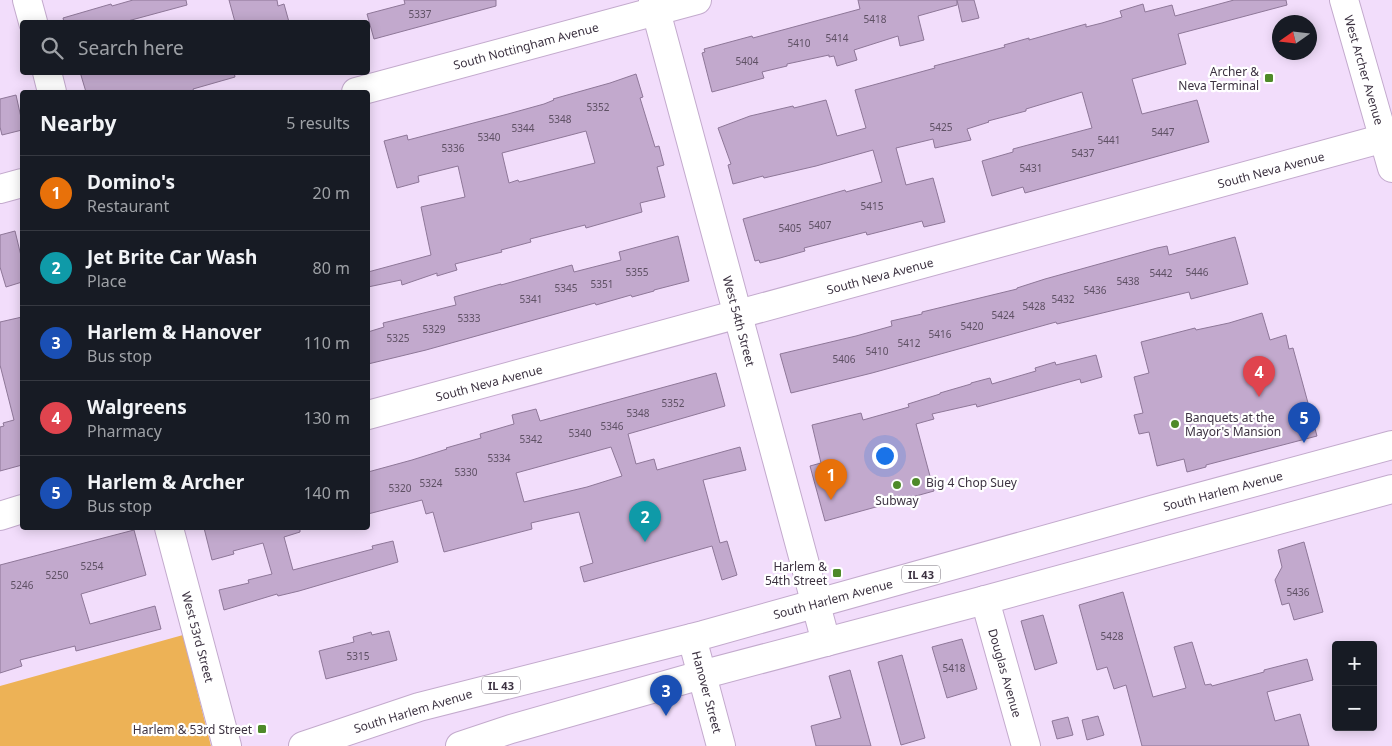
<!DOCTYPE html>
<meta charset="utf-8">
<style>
:root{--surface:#171b24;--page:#20242c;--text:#f1f3f6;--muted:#9ea1a6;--line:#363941;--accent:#4e8a29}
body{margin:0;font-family:"Noto Sans",sans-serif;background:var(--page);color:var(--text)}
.controls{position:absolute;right:15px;bottom:15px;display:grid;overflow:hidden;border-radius:5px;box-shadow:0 2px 12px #0003}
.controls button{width:45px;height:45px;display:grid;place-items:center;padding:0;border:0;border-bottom:1px solid var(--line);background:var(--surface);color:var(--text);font:25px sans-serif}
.compass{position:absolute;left:1272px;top:15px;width:45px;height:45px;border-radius:50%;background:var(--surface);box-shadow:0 2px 12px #0003;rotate:256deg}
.you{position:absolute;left:884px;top:455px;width:18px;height:18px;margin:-12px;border:4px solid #fff;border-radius:50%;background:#1a73e8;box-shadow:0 0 0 8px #1a73e833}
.badge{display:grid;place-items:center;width:32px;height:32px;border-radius:50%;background:var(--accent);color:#fff;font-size:16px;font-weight:700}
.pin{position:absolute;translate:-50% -41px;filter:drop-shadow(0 1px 2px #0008)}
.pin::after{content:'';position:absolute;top:26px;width:18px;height:15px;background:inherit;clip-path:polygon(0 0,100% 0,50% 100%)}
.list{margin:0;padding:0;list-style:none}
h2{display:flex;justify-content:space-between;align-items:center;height:65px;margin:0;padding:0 20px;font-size:21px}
h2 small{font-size:16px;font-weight:400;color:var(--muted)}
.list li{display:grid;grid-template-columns:32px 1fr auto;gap:15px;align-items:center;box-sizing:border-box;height:75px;padding:0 20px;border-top:1px solid var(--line)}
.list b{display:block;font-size:19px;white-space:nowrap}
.list p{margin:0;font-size:16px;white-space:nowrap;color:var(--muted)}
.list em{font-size:16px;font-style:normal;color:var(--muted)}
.icon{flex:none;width:28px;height:28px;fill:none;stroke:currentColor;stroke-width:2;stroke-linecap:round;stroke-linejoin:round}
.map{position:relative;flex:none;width:1392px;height:746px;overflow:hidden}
.search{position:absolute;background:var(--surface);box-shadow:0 2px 12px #0003;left:20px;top:20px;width:350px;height:55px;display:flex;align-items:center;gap:12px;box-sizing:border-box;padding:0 18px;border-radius:5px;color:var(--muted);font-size:19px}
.panel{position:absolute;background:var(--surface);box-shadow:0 2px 12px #0003;left:20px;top:90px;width:350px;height:440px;border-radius:5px}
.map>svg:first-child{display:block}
.green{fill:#edb256}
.building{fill:#c2a9cd;stroke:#8e7798;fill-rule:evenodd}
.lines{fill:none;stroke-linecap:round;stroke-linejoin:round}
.minor-casing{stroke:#c3aacd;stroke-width:30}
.major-casing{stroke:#c3aacd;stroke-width:30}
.minor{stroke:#fff;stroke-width:28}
.major{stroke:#fff;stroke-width:28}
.poi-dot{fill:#4e8a29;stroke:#fff;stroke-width:2}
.labels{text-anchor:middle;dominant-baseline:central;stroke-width:4.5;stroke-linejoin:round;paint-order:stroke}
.number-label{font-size:10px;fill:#5e5064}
.shield{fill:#fff;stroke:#76707a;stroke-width:1}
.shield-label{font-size:11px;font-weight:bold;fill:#3c3241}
.street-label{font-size:12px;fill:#3c3241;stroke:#fff}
.poi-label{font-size:12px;fill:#3c3241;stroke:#fff;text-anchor:end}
</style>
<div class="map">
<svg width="1392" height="746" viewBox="0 0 1392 746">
<rect width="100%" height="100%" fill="#f2ddfb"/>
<path class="green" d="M183,635L211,746H0V686Z"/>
<g class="building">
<path d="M133,0H186L187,5L124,22H64L63,18L111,4L112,6Z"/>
<path d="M229,0H277L278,6L284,4L289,22H235Z"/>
<path d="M404,0H496V6L374,39L367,14L405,4Z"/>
<path d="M858,0H957V5L918,16L924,40L900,46L898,36L854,50L857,60L837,66L834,56L829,57V55L787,64V66L762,72L764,78L712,92L702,53L705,52L704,49L752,36L753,38L860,9Z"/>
<path d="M957,0H974L979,18L962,22Z"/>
<path d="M1234,0H1286L1287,5L1178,34L1186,64L1132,79L1142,114L1197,100L1209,142L1025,193L1023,187L992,196L982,161L1013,152V149L1092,128L1082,92L1026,109V111L988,121L989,122L967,129L971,140L935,148L933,139L896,148L906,185L933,178L945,222L924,227L922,221L867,235L866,232L804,248L805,251L780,258L760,263L759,260L755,261L743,219L845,190L846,192L882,182L873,150L816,166L764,178L763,176L733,184L728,165L731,164L718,128L750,116L793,106L794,108L826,100L837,136L866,128L855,90L935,68L934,66L1005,47L1004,45L1029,38V40L1086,24V27L1102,23L1122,17L1120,11L1143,4L1145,12L1172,5L1175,16Z"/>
<path d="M80,72H234L235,77L193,89L194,92H86Z"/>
<path d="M636,74L643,97L640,98L655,147L659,146L664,165L657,167L665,197L640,203L642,212L586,228L585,225L530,239L531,242L501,250L502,252L455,264L457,270L437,276V273L402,285L401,280L368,287V272L431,255L421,207L465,197L458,166L418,176L419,182L397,188L384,141L407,135L408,140L508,114L544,104L554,100L553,99L610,83ZM586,131L595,163L519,182L518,180L509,183L502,153Z"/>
<path d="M16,95L22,122V130L2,135L0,127V99Z"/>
<path d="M15,231L22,260V282L6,287L0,267V235Z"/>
<path d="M678,236L689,281L654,290V291L632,297L631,295L596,305L595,303L426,350L368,364V332L384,327L383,323L456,305L454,297L501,284V285L572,265L574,272L621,260L619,252Z"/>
<path d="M1235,237L1248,284L1191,299L1189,292L1057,324L1056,322L872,373L791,393L780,354L856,336L892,326L891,321L922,314V312L1017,289V288L1045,279L1157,248L1167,246L1169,255Z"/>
<path d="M1262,313L1270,340L1286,335L1289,349L1293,348L1317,436L1206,465V467L1187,472L1184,459L1157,466L1149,432L1139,434L1134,415L1143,413L1134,377L1149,373L1141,342L1195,328L1196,330L1229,323Z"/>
<path d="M22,317V465L0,471V427L4,426L3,423L14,420L0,365V322Z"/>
<path d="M1096,355L1102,377L1081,383L1080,379L977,407L976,404L932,414L934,419L916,424L934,491L825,521L810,466L821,463L812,425L861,413L863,420L909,407L908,404L940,394V393L971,384V383L990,378L992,384L1036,371L1035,368L1055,362L1056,365Z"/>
<path d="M716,373L725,406L628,434L636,464L654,459L657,470L740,447L746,470L703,480L720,543L727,541L737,575L722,580L712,546L584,582L580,567L593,563L579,512L531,523L532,529L444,552L433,512L426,514L422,500L368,514V472L412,460L447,449L446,448L481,438L480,434L514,424L512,415L536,409L540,421ZM611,447L622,476L587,487L524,502L516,473Z"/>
<path d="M204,528H300V532L284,537L293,570L373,549L372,546L393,541L398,562L299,591L278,596L277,594L224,610L219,590L249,583L248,580L272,574L263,543L233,551L234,554L212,560Z"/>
<path d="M134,530L146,575L81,594L90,624L155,606L161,629L76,651L75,646L20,660L22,666L0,673V565Z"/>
<path d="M1304,542L1323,612L1294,620L1289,603L1282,605L1275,580L1282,567L1278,550Z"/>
<path d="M1123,592L1153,697L1186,688L1174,647L1192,642L1205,685L1211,684L1212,686L1264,672V670L1307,659L1313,680L1267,692L1275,721L1300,714L1309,746H1142L1126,685L1114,689L1107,667L1097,670L1079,605Z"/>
<path d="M1043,615L1057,663L1035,670L1021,621Z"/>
<path d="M389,631L397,660L326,679L319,651L354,642L353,637L371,632L372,635Z"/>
<path d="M962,639L977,689L947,698L932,647Z"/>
<path d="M902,655L925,738L901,745L878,662Z"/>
<path d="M850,670L871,746H816L811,726L841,718L829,676Z"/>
<path d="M1098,716L1104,735L1087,740L1082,720Z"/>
<path d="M1068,717L1073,735L1057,739L1052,721Z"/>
</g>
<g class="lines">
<g class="minor-casing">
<g id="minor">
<path d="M27,0L33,22"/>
<path d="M653,0L826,642"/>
<path d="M47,72L52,92"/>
<path d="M356,92L697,0"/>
<path d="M0,189L22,183"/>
<path d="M368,415L1392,136"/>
<path d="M0,516L22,509"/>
<path d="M169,528L227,746"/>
<path d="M985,600L1026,746"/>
<path d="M692,638L721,746"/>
</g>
</g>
<g class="major-casing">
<g id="major">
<path d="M1344,0L1392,168"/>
<path d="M303,746L419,707L703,635L1155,509L1392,445"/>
<path d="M460,746L511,729L701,675L985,600L1392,489"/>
</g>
</g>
<use href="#minor" class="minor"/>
<use href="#major" class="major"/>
</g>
<g class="poi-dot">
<rect x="1264" y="73" width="10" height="10" rx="2.5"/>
<circle cx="1175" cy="424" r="5"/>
<circle cx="916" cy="482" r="5"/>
<circle cx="897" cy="485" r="5"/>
<rect x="832" y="568" width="10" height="10" rx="2.5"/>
<rect x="257" y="724" width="10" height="10" rx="2.5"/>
</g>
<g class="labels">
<g class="number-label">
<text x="420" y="14">5337</text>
<text x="875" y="19">5418</text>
<text x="837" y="38">5414</text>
<text x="799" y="43">5410</text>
<text x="747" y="61">5404</text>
<text x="598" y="107">5352</text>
<text x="560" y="119">5348</text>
<text x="941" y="127">5425</text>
<text x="523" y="128">5344</text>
<text x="1163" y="132">5447</text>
<text x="489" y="137">5340</text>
<text x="1109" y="140">5441</text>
<text x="453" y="148">5336</text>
<text x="1083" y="153">5437</text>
<text x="1031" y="168">5431</text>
<text x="872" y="206">5415</text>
<text x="820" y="225">5407</text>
<text x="790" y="228">5405</text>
<text x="637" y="272">5355</text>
<text x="1197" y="272">5446</text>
<text x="1161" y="273">5442</text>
<text x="1128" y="281">5438</text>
<text x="602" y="284">5351</text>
<text x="566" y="288">5345</text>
<text x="1095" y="290">5436</text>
<text x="531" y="299">5341</text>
<text x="1063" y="299">5432</text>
<text x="1034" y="306">5428</text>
<text x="1003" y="315">5424</text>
<text x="469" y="318">5333</text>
<text x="972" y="326">5420</text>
<text x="434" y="329">5329</text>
<text x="940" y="334">5416</text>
<text x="398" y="338">5325</text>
<text x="909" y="343">5412</text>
<text x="877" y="351">5410</text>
<text x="844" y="359">5406</text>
<text x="673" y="403">5352</text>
<text x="638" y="413">5348</text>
<text x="612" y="426">5346</text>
<text x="580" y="433">5340</text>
<text x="531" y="439">5342</text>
<text x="499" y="458">5334</text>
<text x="466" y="472">5330</text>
<text x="431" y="483">5324</text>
<text x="400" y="488">5320</text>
<text x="92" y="566">5254</text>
<text x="57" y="575">5250</text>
<text x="22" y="585">5246</text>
<text x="1298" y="592">5436</text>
<text x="1112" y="636">5428</text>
<text x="358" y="656">5315</text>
<text x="954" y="668">5418</text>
</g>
<g class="shield">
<rect x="902" y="565.5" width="38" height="17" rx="4"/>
<rect x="482" y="676.5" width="38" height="17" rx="4"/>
</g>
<g class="shield-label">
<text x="921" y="574">IL 43</text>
<text x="501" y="685">IL 43</text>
</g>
<g class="street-label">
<text transform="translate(526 46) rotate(-15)">South Nottingham Avenue</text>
<text transform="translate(1364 70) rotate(74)">West Archer Avenue</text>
<text transform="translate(1271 170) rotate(-15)">South Neva Avenue</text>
<text transform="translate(880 276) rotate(-15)">South Neva Avenue</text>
<text transform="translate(739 321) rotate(75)">West 54th Street</text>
<text transform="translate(489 383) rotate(-15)">South Neva Avenue</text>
<text transform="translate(1223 491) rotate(-15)">South Harlem Avenue</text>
<text transform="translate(833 599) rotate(-15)">South Harlem Avenue</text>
<text transform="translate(198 637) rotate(75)">West 53rd Street</text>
<text transform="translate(1005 673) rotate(74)">Douglas Avenue</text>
<text transform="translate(707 692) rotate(75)">Hanover Street</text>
<text transform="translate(413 711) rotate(-17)">South Harlem Avenue</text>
</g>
<g class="poi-label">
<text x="1259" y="71">Archer &amp;<tspan x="1259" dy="14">Neva Terminal</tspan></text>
<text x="1185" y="417" text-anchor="start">Banquets at the<tspan x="1185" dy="14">Mayor's Mansion</tspan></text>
<text x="926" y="482" text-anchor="start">Big 4 Chop Suey</text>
<text x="897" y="500" text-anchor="middle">Subway</text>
<text x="827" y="566">Harlem &amp;<tspan x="827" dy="14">54th Street</tspan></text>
<text x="252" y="729">Harlem &amp; 53rd Street</text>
</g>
</g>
</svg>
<div class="controls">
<button>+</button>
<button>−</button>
</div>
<svg class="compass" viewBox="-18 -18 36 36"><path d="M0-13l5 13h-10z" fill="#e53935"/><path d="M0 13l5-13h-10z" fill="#9ea1a6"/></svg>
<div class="you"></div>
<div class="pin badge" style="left:831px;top:500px;background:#e8710a">1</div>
<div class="pin badge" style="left:645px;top:542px;background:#0f9aa8">2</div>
<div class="pin badge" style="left:666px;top:716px;background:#1a4fb4">3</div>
<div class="pin badge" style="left:1259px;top:397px;background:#e0444e">4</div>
<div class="pin badge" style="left:1304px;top:443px;background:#1a4fb4">5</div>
<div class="search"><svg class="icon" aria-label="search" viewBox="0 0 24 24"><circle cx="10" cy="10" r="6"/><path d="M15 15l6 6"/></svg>Search here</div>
<section class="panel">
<h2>Nearby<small>5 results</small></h2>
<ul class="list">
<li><span class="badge" style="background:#e8710a">1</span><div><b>Domino's</b><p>Restaurant</p></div><em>20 m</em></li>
<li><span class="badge" style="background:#0f9aa8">2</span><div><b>Jet Brite Car Wash</b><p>Place</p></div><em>80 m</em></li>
<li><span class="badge" style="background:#1a4fb4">3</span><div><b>Harlem &amp; Hanover</b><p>Bus stop</p></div><em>110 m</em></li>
<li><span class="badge" style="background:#e0444e">4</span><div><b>Walgreens</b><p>Pharmacy</p></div><em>130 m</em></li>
<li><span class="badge" style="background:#1a4fb4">5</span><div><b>Harlem &amp; Archer</b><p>Bus stop</p></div><em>140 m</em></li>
</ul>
</section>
</div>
